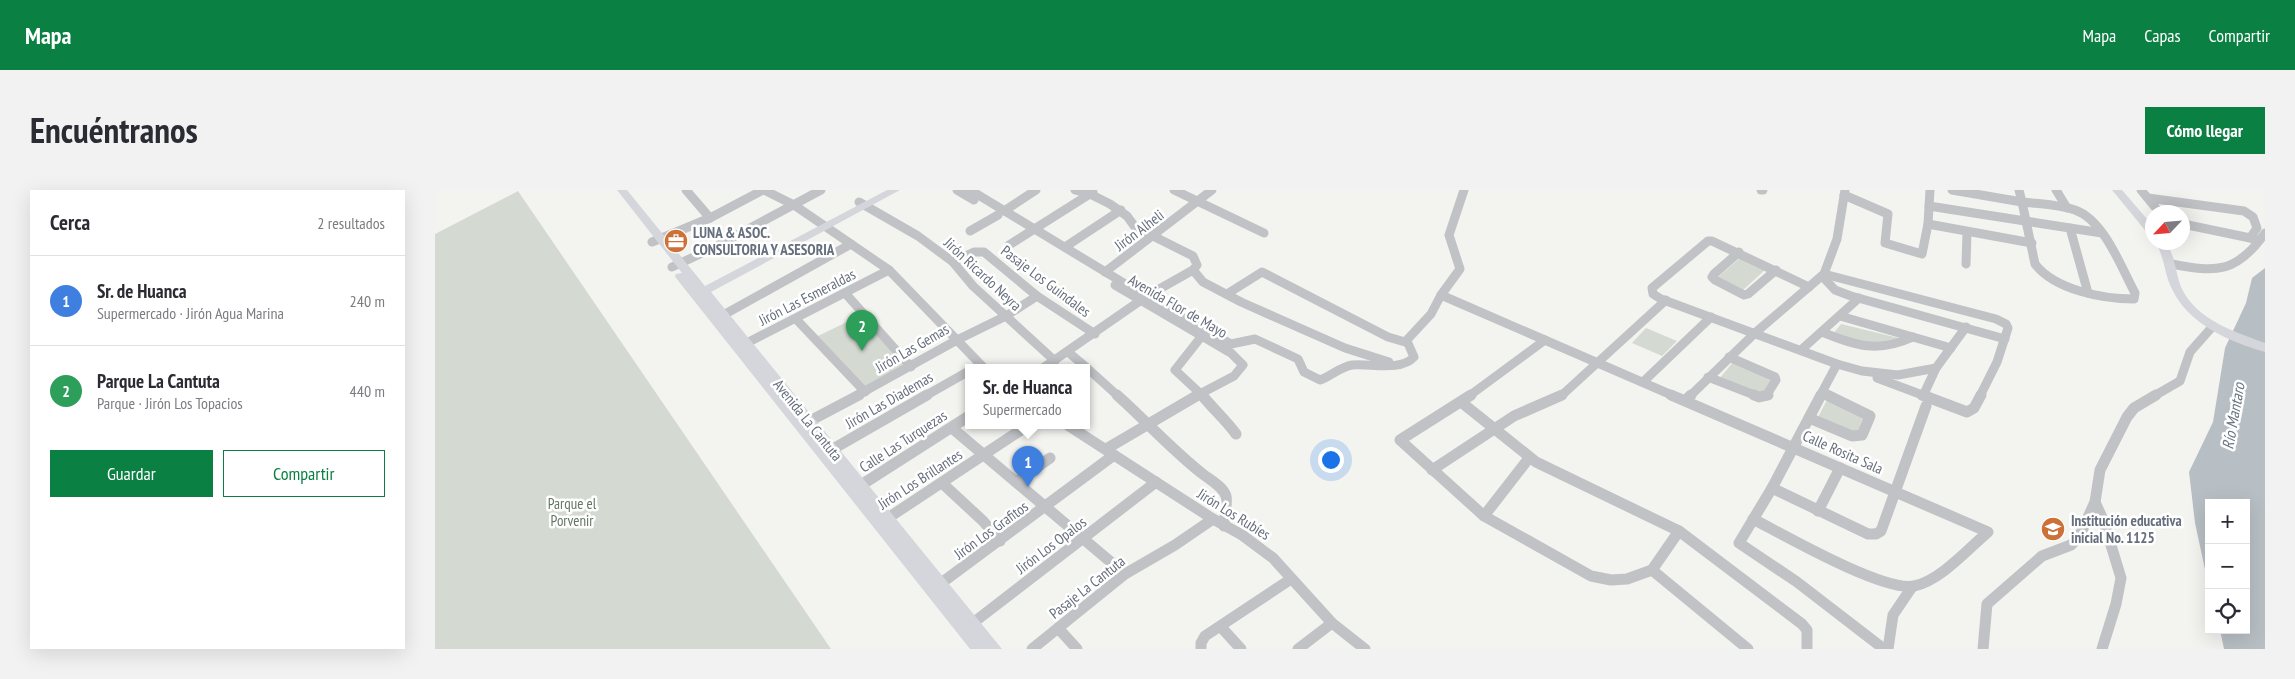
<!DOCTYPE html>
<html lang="es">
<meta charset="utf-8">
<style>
:root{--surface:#fff;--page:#f2f2f3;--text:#2b2b33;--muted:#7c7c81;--line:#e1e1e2;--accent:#0b8043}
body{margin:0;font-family:"PT Sans Narrow",sans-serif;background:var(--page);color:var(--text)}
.controls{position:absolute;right:15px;bottom:15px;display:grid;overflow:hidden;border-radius:0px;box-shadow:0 5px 20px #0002}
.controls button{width:45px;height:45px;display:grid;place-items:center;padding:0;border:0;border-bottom:1px solid var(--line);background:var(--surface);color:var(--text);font:25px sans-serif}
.compass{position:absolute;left:1710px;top:15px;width:45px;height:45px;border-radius:50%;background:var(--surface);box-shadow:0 5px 20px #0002;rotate:244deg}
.you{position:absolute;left:895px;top:269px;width:18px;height:18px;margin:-12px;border:4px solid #fff;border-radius:50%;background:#1a73e8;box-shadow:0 0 0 8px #1a73e833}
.badge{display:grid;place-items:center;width:32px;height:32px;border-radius:50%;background:var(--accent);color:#fff;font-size:16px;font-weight:700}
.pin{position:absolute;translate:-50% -41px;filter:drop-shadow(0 1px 2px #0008)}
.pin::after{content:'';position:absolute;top:26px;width:18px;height:15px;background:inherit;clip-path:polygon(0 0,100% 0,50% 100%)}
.popup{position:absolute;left:530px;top:174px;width:125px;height:65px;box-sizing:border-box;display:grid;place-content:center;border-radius:0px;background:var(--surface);filter:drop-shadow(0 1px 4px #0005);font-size:16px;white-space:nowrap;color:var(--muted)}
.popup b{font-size:19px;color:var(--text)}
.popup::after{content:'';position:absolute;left:50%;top:100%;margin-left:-10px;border:10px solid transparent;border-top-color:var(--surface)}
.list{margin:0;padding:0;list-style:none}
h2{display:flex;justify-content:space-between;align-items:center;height:65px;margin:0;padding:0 20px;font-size:21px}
h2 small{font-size:16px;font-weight:400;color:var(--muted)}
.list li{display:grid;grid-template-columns:32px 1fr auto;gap:15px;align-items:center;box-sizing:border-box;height:90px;padding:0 20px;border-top:1px solid var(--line)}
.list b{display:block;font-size:19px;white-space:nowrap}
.list p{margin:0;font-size:16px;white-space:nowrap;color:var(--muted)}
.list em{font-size:16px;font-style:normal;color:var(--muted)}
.actions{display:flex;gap:10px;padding:15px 20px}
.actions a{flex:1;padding:11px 0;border:1px solid var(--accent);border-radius:0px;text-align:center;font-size:18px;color:var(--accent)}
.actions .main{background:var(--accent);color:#fff}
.icon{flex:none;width:28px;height:28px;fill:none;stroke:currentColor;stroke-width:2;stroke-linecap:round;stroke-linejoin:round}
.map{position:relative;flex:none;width:1830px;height:459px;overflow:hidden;border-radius:0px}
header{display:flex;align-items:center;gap:30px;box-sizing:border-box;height:70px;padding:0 25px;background:var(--accent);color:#fff}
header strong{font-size:24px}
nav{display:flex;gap:28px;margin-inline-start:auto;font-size:18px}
.intro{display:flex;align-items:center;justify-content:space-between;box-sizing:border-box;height:120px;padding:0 30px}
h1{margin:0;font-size:35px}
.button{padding:12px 22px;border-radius:0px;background:var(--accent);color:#fff;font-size:18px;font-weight:700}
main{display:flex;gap:30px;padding:0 30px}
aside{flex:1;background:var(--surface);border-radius:0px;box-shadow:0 5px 20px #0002}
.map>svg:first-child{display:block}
.green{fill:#d4dad2}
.water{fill:#b8bfc4}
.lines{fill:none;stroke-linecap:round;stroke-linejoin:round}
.minor-far1{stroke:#c0c2c5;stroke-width:9}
.minor{stroke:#c0c2c5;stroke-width:11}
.major{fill:#d4d6db;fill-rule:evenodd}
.labels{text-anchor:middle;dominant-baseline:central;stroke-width:5;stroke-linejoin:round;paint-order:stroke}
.street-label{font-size:15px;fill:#666f7d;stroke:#fff}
.poi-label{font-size:15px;font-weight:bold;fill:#666f7d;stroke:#fff;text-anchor:start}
.park-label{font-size:15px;fill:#657664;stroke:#fff}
.water-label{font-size:16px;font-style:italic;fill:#677681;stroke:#fff}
</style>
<header>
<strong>Mapa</strong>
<nav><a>Mapa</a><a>Capas</a><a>Compartir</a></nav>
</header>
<div class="intro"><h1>Encuéntranos</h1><a class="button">Cómo llegar</a></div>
<main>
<aside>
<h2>Cerca<small>2 resultados</small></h2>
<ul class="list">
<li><span class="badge" style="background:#3f7fe0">1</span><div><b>Sr. de Huanca</b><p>Supermercado · Jirón Agua Marina</p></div><em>240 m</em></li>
<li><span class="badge" style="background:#2e9e5b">2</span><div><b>Parque La Cantuta</b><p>Parque · Jirón Los Topacios</p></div><em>440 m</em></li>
</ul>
<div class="actions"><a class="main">Guardar</a><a>Compartir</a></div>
</aside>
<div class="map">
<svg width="1830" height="459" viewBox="0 0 1830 459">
<rect width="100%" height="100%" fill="#f3f4f0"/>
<g class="green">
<path d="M83,1L396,459H0V44Z"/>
<path d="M1306,67L1331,79L1307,101L1282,88Z"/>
<path d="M424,126L472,176L431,199L383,146Z"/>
<path d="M1406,134L1472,150L1444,158L1397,145Z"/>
<path d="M1211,138L1242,151L1227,166L1197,153Z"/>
<path d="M1298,172L1334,187L1336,190L1328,205L1284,189Z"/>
<path d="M1392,210L1428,227L1422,243L1382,229Z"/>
</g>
<path class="water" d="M1830,78V459H1789L1785,440H1811V313H1774V398L1760,333L1754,282L1778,232L1790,158L1811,113L1817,88Z"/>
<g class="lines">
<g class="minor-far1">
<path d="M251,0L275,28"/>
<path d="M329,0L359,15L454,80L549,178"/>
<path d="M522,0L539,10"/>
<path d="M535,0L730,118L796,154L820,149L863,169L869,182L885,190C896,186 905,177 917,175C935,173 965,182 979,167L972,151"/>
<path d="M739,0L829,43"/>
<path d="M1326,0H1328"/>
<path d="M1517,0L1587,12"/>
<path d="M1584,0L1587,12"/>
<path d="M1621,0L1632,18"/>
<path d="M1706,0L1724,22"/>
<path d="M1409,5L1453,24L1450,53L1487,64L1493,34L1495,0"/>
<path d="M1713,8L1809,21L1818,27L1822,38L1815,48"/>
<path d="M424,12L483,46L518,72L538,96L620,171"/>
<path d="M1587,12C1604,14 1623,14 1640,20C1669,30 1686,77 1700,103L1699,109C1668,109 1620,100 1600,74Z"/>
<path d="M1494,16L1667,43"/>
<path d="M569,21L601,0"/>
<path d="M1493,34L1597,53"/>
<path d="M1748,34L1820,49"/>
<path d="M1635,38L1653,103"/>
<path d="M535,41L563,25"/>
<path d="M217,52L275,28L328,0"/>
<path d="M574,55L658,2"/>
<path d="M630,57L686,20"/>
<path d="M1304,62L1279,84L1277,87L1280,90L1309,105L1313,104L1341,80"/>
<path d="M518,72L539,62H549L602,106L660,144"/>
<path d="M1531,74L1532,42"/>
<path d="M1737,74C1781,83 1802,83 1830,43"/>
<path d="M237,77L276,59L386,0"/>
<path d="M758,80L768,92L806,112L910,158L954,172"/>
<path d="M670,82L777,0"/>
<path d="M1389,84L1561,129L1571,134L1573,138L1562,172L1545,206"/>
<path d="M1387,86L1400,100L1416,106L1570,149"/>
<path d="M680,95L796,163L808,175L799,186L761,206"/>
<path d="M1374,97L1277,51H1273L1217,98L1218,104L1226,109L1402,174L1427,181L1463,185L1501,178L1531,137"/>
<path d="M410,103L476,177"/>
<path d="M792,104L827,82L953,147L970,152L996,124L1006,105L1025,79L1014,45L1029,0"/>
<path d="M1006,105L1239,206"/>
<path d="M1405,126L1516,158"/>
<path d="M283,128L416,54"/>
<path d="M361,129L430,202"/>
<path d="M1387,142C1421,156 1443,163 1478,147"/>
<path d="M766,147L740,180L768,206"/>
<path d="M304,157L454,80"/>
<path d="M1366,160L1424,108"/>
<path d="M633,162L652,178"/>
<path d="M1294,167L1340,187L1341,190L1331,206"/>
<path d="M608,178L712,106L758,80L762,75L758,66L700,37L692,26L675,14L655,4L640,0"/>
<path d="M652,178L683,206"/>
<path d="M1273,187L1322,206"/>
<path d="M1442,188L1490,206"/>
<path d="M1208,192L1276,127"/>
<path d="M1388,203L1395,206"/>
<path d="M421,206L522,150L571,126L602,106"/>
<path d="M490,206L534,181"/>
<path d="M1034,206L1110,150"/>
<path d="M1126,206L1231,110"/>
<path d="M1255,206L1320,143L1389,84L1402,49L1410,0"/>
<path d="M1385,206L1402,174"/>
<path d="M1488,206L1501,178"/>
<path d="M1719,206L1745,191L1755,162L1778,136"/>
</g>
<g class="minor">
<path d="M682,205C711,231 738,261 769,285C777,291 788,297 791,306C793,310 789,329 789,336"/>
<path d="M767,205C778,219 791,230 801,244"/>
<path d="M1036,205L965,250L1049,326L1156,386L1176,390L1192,389L1217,380L1244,341"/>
<path d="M1236,205L1553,342C1533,359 1505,391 1479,396C1448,402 1349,345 1318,329"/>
<path d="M1319,205L1324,207L1333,205"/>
<path d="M1386,205L1337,298L1304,353L1362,392L1449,459"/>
<path d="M1487,205L1532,222L1539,218L1546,205"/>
<path d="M1251,210L1256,205"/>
<path d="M1026,212L1101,272L1244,341L1367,434L1372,440V459"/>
<path d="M1374,228L1417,246L1427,245L1435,226L1392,205"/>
<path d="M369,234L424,205"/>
<path d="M634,236L778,329L807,345L838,368L897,433L930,459"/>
<path d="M517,238L690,384"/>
<path d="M671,259L763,205"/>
<path d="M391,263L492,205"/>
<path d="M997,280L1079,226L1127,205"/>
<path d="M581,292L615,268"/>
<path d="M507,293L548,331L565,351"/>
<path d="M1337,298L1433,344H1441L1446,341L1491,216"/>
<path d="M420,299L534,226"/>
<path d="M1660,312L1669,332L1686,388L1681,414L1667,459"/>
<path d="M1383,321L1405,278"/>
<path d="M1049,326L1094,268"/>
<path d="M447,332L592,236"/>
<path d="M1217,380L1313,459"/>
<path d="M501,397L679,265"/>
<path d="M534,436L721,292"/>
<path d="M786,437L806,459"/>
<path d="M623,438L642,459"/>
<path d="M597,459L690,384L740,355L778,329"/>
<path d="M766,459V453L770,446L856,389"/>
<path d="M863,459L897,433"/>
<path d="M1453,459L1458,425L1477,397"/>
<path d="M1548,459L1552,414L1607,366L1636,355L1644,347L1660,312L1665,280L1692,227L1699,218L1721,205"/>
</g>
<g class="major">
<path d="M182,0H192L270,96L452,0H465L276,102L567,459H535L241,88L240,86L241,84L247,83Z"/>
<path d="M1677,0H1687L1718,36V46L1714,45Z"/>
<path d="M1720,52H1731L1734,58C1741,71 1741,86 1747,99C1762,130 1800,142 1830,153V162C1795,152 1753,134 1737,99C1729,84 1730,67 1720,52Z"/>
</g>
</g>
<defs>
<g id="office-disc" transform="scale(1.25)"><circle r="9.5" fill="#cc7238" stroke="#fff"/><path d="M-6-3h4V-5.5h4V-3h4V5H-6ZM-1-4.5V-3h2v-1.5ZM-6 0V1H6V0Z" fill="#fff"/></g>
<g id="school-disc" transform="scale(1.25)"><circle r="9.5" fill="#cc7238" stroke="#fff"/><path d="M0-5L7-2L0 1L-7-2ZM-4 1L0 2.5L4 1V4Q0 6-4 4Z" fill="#fff"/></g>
</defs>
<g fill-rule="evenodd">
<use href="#office-disc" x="241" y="51"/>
<use href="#school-disc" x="1618" y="339"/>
</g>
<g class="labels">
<g class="street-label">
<text transform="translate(704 40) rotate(-37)">Jirón Alheli</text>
<text transform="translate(548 84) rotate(43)">Jirón Ricardo Neyra</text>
<text transform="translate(611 91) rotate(37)">Pasaje Los Guindales</text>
<text transform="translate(372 107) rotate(-27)">Jirón Las Esmeraldas</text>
<text transform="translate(743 116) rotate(30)">Avenida Flor de Mayo</text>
<text transform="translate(477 158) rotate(-30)">Jirón Las Gemas</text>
<text transform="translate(454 210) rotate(-30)">Jirón Las Diademas</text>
<text transform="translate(373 230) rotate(51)">Avenida La Cantuta</text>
<text transform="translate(468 251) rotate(-33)">Calle Las Turquezas</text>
<text transform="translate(1408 262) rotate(24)">Calle Rosita Sala</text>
<text transform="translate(485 289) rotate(-33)">Jirón Los Brillantes</text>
<text transform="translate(799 324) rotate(32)">Jirón Los Rubíes</text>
<text transform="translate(556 340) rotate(-36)">Jirón Los Grafitos</text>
<text transform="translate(616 355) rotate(-37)">Jirón Los Opalos</text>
<text transform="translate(652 397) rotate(-38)">Pasaje La Cantuta</text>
</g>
<g class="poi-label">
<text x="258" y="42">LUNA &amp; ASOC.<tspan x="258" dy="17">CONSULTORIA Y ASESORIA</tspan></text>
<text x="1636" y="330">Institución educativa<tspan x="1636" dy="17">inicial No. 1125</tspan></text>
</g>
<g class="park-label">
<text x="137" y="313">Parque el<tspan x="137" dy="17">Porvenir</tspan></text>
</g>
<g class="water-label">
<text transform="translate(1798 226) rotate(-80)">Río Mantaro</text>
</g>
</g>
</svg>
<div class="controls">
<button>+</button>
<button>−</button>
<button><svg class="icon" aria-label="locate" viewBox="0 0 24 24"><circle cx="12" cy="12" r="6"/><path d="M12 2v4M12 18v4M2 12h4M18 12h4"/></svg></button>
</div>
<svg class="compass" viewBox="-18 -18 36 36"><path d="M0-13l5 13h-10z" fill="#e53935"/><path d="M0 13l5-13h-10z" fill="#7c7c81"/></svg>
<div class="you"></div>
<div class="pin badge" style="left:593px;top:297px;background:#3f7fe0">1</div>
<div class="popup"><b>Sr. de Huanca</b>Supermercado</div>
<div class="pin badge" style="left:427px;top:161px;background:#2e9e5b">2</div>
</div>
</main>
